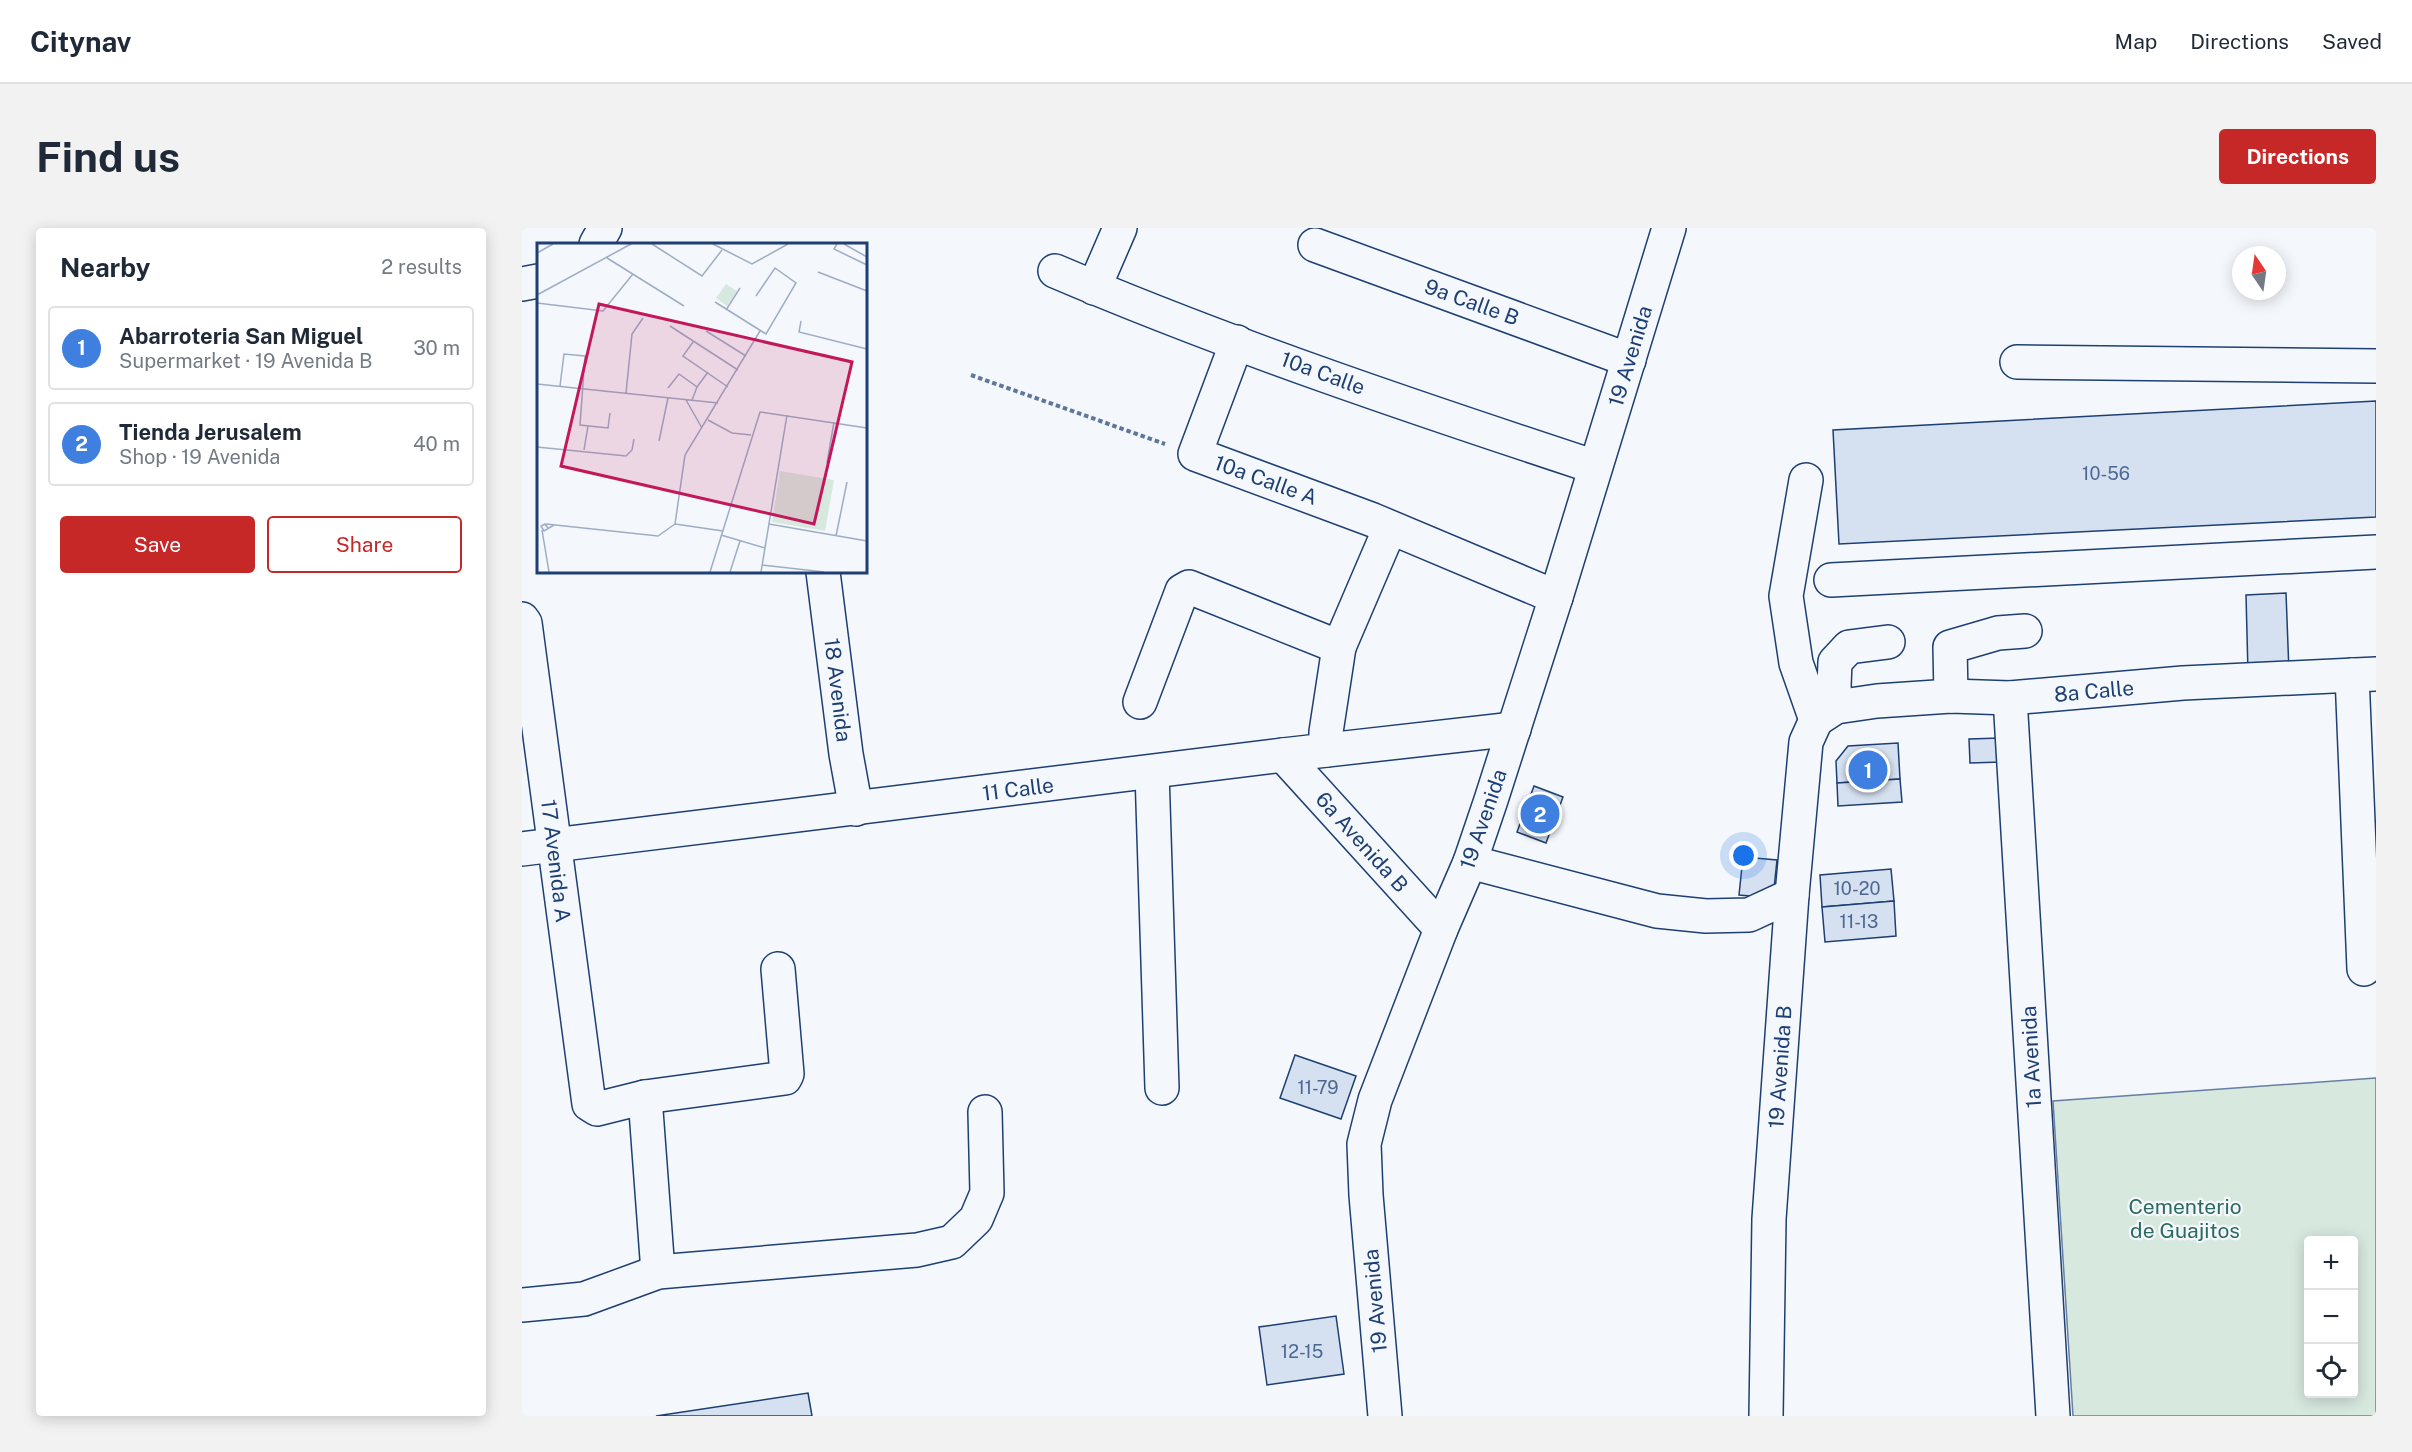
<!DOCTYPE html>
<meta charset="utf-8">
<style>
:root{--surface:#fff;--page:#f2f2f3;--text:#1f2937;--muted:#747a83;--line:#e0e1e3;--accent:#c62828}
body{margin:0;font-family:"Public Sans",sans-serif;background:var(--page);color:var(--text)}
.controls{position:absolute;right:18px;bottom:18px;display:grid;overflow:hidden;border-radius:6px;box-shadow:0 3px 15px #0003}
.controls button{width:54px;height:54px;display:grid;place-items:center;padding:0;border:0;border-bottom:2px solid var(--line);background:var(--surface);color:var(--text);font:30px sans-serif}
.compass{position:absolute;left:1710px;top:18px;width:54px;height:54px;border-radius:50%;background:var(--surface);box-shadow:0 3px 15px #0003;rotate:347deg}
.you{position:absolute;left:1222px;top:628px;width:21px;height:21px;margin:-15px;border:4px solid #fff;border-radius:50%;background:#1a73e8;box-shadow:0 0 0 9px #1a73e833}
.badge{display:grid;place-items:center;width:39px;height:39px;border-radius:50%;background:var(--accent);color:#fff;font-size:20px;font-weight:700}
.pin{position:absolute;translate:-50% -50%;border:3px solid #fff;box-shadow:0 2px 6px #0006}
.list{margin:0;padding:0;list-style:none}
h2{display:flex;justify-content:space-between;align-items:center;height:78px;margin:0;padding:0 24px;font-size:26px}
h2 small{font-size:20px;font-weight:400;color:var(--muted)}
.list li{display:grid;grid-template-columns:39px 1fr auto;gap:18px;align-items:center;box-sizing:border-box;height:84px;margin:0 12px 12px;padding:0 12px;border:2px solid var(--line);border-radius:6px}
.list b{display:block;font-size:22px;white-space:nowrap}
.list p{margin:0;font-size:20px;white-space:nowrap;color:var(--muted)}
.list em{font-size:20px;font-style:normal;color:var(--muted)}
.actions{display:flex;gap:12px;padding:18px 24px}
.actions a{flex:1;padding:14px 0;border:2px solid var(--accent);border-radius:6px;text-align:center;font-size:21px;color:var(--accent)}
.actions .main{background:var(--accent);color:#fff}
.icon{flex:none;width:33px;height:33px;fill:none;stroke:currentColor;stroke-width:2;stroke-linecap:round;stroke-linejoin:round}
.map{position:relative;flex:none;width:1854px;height:1188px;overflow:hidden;border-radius:6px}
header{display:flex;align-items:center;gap:36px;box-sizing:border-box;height:84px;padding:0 30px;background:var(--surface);border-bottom:2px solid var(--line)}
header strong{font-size:28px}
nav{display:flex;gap:33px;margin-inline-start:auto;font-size:21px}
.intro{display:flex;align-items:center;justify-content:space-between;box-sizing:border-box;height:144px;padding:0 36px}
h1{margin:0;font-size:42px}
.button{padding:15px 27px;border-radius:6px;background:var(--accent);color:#fff;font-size:21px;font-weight:700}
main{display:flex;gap:36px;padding:0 36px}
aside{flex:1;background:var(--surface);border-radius:6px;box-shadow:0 3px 15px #0003}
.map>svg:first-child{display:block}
.green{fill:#d7e8df;stroke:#687fa3;stroke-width:1.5;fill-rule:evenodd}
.building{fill:#d5e0f0;stroke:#1d3f73;stroke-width:1.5}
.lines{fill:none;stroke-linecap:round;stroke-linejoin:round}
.minor-casing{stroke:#1d3f73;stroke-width:36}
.path{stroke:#5e769c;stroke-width:4;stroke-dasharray:4.5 3;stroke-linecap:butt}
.minor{stroke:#f4f7fb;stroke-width:33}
.labels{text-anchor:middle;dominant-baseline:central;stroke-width:4.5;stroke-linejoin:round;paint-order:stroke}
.number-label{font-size:18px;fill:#4b6792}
.street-label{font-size:21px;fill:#1d3f73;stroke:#f4f7fb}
.park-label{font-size:21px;fill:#2c6c60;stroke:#f4f7fb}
.inset-road{fill:none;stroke:#9eadc5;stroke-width:1.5}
.view{fill:#c2185b;fill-opacity:0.15;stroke:#c2185b;stroke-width:3}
.inset-edge{fill:none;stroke:#1d3f73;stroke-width:3}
</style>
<header>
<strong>Citynav</strong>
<nav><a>Map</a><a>Directions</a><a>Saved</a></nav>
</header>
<div class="intro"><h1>Find us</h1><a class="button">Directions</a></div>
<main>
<aside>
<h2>Nearby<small>2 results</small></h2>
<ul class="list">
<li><span class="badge" style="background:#3f7fe0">1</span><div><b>Abarroteria San Miguel</b><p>Supermarket · 19 Avenida B</p></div><em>30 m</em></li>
<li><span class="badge" style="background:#3f7fe0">2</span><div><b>Tienda Jerusalem</b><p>Shop · 19 Avenida</p></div><em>40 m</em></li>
</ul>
<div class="actions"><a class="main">Save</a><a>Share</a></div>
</aside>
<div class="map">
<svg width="1854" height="1188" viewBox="0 0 1854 1188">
<rect width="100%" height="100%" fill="#f4f7fb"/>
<path class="green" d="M1854,850V1188H1551L1531,873ZM1786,1012H1832V1166H1786Z"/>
<g class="building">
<path d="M1854,173V289L1317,316L1311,202Z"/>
<path d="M1764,365L1767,444L1726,445L1724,367Z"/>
<path d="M1478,510L1479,534L1448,535L1447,511Z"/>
<path d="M1376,515L1378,551L1315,555L1314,533L1326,518Z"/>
<path d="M1378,551L1380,574L1316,578L1315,555Z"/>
<path d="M1012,558L1041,569L1024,615L995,604Z"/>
<path d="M1221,629L1255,632L1251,670L1217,667Z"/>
<path d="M1369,641L1372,673L1300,679L1298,647Z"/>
<path d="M1372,673L1374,708L1303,714L1300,679Z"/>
<path d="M773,827L834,848L819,891L758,870Z"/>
<path d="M814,1088L822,1146L745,1157L737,1099Z"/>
<path d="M286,1165L290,1188H134Z"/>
</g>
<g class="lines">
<g class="minor-casing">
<g id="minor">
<path d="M74,16L83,0"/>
<path d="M793,17L1107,132"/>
<path d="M533,43C709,118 891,179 1073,239"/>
<path d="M0,56L16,53"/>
<path d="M572,60L598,0"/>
<path d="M715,114L673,226L851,292L1034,369"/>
<path d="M1495,134L1854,138"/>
<path d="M1284,252L1264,368L1274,435L1294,492"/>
<path d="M301,344L324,526L334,581"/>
<path d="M1309,352L1854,324"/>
<path d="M0,391L3,395L67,876L75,881L123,869L263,850L265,846L256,741"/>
<path d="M817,419L868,300"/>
<path d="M1830,447L1842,741"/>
<path d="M1429,468L1428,419L1476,405L1503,403"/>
<path d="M1488,470L1531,1188"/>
<path d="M618,474L660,363L667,359L817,419L804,504V522"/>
<path d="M1314,479L1312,458L1313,434L1327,419L1366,414"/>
<path d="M1294,492L1314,479L1355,473L1429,468L1488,470L1661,455L1854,446"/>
<path d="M761,527L919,701"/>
<path d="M630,544L640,860"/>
<path d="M0,621L761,527L992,501"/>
<path d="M948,634L1135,683L1184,688L1227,687L1270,667"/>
<path d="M123,869L136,1044"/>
<path d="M0,1077L62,1071L136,1044L395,1022L430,1014L454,991L465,965L463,884"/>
<path d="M863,1188L844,967L842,916L853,872L919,701L948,634L969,572L1034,369L1147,0"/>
<path d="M1244,1188L1247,991L1270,667L1284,514L1294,492"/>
</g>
</g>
<path class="path" d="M449,147L643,216"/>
<use href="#minor" class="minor"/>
</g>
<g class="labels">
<g class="number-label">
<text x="1584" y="245">10-56</text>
<text x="1335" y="660">10-20</text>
<text x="1337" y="693">11-13</text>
<text x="796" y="859">11-79</text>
<text x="780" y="1123">12-15</text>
</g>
<g class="street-label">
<text transform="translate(950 74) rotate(20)">9a Calle B</text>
<text transform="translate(1108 128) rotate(-73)">19 Avenida</text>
<text transform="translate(801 145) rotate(20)">10a Calle</text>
<text transform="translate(744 252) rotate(20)">10a Calle A</text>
<text transform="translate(316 462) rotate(83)">18 Avenida</text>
<text transform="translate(1572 463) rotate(-5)">8a Calle</text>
<text transform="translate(496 561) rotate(-7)">11 Calle</text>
<text transform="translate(961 591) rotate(-71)">19 Avenida</text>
<text transform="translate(840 614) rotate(48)">6a Avenida B</text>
<text transform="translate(34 633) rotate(83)">17 Avenida A</text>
<text transform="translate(1509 829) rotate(-93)">1a Avenida</text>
<text transform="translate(1258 839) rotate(-86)">19 Avenida B</text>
<text transform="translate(853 1073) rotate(-95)">19 Avenida</text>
</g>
<g class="park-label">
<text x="1663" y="978">Cementerio<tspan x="1663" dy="24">de Guajitos</tspan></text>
</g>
</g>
<g transform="translate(15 15)">
<rect width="330" height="330" fill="#f4f7fb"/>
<path d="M189,41L200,48L190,63L179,55ZM243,228L297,237L288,288L235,279Z" fill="#d7e8df"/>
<path class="inset-road" d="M115,1L165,33L185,7M176,1L215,21L251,1M300,1L297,6L330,22M307,1L330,14M0,10L16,1M70,15L147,63M281,29L330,48M0,52L94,1M178,59L229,91L259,40L238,25L219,53M0,60L66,68L96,31M189,67L203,45M264,78L262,89L330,106M133,83L201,127M169,88L209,113M156,99L146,113L191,144M0,141L181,160M23,143L27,111L48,113L43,182L71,185L73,170M160,144L171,129M131,145L142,131L160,144L155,157M89,150L95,91L106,75M149,157L165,185M171,177L195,190L214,192M122,198L131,155M0,204L89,213L95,207L97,196M47,207L51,183M290,220L297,179M9,281L121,293L138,281M138,281L148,212L223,88M138,281L186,288M232,281L330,298M11,285L8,281L4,283L7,288L17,282M5,287L12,329M184,292L228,305M299,293L310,239M225,322L287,329M173,329L223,169L330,185M193,329L203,298M224,329L250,172"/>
<path class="view" d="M62,61L315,119L277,281L24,223Z"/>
<rect width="330" height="330" class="inset-edge"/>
</g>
</svg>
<div class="controls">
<button>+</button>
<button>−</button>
<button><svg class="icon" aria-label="locate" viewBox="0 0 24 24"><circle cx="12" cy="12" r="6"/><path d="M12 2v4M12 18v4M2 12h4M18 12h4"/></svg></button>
</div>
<svg class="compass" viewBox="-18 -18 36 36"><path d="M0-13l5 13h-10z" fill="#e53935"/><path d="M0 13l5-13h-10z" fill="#747a83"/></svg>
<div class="you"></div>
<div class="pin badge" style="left:1346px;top:542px;background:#3f7fe0">1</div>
<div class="pin badge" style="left:1018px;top:586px;background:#3f7fe0">2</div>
</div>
</main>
